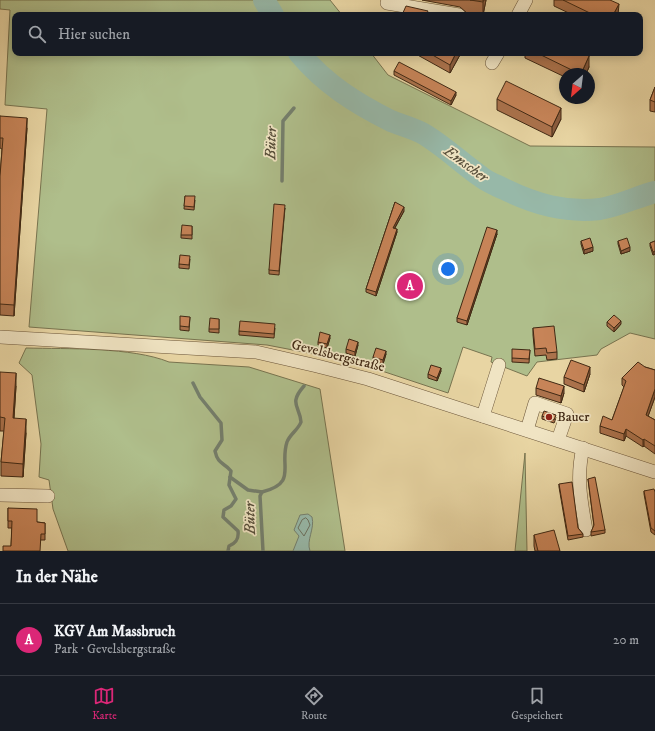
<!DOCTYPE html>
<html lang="de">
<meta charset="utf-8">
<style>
:root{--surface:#171b24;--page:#20242c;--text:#f1f3f6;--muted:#9ea1a6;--line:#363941;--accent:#db2777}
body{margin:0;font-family:"IM FELL DW Pica",serif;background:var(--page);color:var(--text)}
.compass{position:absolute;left:559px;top:68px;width:36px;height:36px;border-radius:50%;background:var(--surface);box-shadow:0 2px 10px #0003;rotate:208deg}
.you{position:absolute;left:448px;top:269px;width:14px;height:14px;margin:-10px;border:3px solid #fff;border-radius:50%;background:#1a73e8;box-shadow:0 0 0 6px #1a73e833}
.badge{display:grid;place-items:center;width:26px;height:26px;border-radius:50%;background:var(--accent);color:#fff;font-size:13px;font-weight:700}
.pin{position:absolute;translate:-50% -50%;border:2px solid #fff;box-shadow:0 1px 4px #0006}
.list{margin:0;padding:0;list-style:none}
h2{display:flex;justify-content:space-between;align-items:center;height:52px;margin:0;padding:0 16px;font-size:17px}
h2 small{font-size:13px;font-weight:400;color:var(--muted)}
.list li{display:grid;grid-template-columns:26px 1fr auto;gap:12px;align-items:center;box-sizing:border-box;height:72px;padding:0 16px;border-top:1px solid var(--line)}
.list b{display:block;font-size:15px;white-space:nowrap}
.list p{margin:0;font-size:13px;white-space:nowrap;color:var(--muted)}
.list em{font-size:13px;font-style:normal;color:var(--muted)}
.icon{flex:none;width:22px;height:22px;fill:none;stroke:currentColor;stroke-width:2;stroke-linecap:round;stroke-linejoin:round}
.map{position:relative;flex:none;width:655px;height:551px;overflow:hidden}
.search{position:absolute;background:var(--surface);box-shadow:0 2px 10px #0003;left:12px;right:12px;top:12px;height:44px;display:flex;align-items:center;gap:10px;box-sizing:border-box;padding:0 14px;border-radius:8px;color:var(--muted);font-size:15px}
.sheet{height:124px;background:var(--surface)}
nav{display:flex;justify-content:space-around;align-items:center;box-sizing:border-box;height:56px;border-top:1px solid var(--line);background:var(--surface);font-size:11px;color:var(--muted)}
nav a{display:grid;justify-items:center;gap:2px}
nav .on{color:var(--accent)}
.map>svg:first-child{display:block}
.green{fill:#afbe8b;stroke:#787450}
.water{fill:#97b8a8;stroke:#747f6d}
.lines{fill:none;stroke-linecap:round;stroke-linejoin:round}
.shore{stroke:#6c705e;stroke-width:1}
.stream{stroke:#747f6d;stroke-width:3.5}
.river{stroke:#97b8a8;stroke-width:22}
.minor-casing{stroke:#6a5438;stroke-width:14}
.minor{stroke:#f0e4c3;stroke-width:13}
.wall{fill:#ab724c;stroke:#402914}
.shaded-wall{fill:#8b5c3e;stroke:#402914}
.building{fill:#c78458;stroke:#402914}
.poi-dot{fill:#8f2418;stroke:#f0e4c3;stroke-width:1.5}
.labels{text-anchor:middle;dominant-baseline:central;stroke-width:3.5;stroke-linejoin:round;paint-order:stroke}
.street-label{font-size:14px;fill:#402914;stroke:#f0e4c3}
.poi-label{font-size:14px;fill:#402914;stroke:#f0e4c3;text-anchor:start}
.water-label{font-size:15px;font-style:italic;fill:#564d39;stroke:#f0e4c3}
</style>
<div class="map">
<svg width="655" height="551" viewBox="0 0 655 551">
<rect width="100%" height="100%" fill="#e8d5a3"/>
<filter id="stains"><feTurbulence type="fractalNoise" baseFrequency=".005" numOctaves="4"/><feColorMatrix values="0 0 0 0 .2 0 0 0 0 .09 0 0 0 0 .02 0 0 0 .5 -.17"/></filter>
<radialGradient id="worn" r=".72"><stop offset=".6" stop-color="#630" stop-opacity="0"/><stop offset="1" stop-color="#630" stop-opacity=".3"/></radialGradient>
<g class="green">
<path d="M0,0H330L342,15H15V53H371L388,75L530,146L655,147V339L630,333L601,349L597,355L537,362L527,376L491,362L492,357L463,347L448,393L355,362L267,345L29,327L47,109L5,105L10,10L0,9Z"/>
<path d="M26,348C67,349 132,347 169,362L249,367L320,389L345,551H68L53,509L49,480L39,477L41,444L32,375L19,363Z"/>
<path d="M525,453L527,551H515Z"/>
</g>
<path class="water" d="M308,514L312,517C315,529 306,540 310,551H293L299,536L294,530L300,515Z"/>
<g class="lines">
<path class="shore" d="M306,518L308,520L310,525L304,536L298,528L302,520Z"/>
<g class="stream">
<path d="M315,81L321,76"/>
<path d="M282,181L283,121L294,108"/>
<path d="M193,383L200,397L221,423L222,440L215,451C218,465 224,462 231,471L229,485L236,499L231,506L224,510L223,517L238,531C239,539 236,543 229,546L228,551"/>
<path d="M230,477L248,490L262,492"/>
<path d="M263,551L260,496L262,492C298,483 279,466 287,442C290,434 298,430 301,422C300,406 288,404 304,386"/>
</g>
<g class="river">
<path d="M264,0L273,15"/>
<path d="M299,53C325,84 355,103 391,121C401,125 412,128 422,133C443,145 460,162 480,176C487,182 496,185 504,189C535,204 565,213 600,209C619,206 636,197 655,192"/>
</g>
<g class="minor-casing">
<g id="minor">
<path d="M387,3L459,15"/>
<path d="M518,15L526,0"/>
<path d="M492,63L498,53"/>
<path d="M0,337L256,352L317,366L368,379L655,472"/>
<path d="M483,416L499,365"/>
<path d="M527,430L535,403L567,414L558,440"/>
<path d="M583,448C576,477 581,502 586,530"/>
<path d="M0,495L48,496"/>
</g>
</g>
<use href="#minor" class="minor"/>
</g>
<g class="wall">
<path d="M422,0H486L483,15L467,13L460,7Z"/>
<path d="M554,0H610L619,15H573L554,6Z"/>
<path d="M414,53H461L450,73Z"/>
<path d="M525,53H582L589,67L586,74H565V77L525,58Z"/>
<path d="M394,71L456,95L451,105L394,75Z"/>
<path d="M655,87V112L650,111V100Z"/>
<path d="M497,99L561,119L552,137L497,110Z"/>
<path d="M0,116L27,128L14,316L0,315V176L2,149L0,148Z"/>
<path d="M185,196L195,200L194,210L184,209Z"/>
<path d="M395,202L404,211L395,228L397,232L376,296L366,292V289Z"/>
<path d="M285,208L279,275L269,274V270Z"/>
<path d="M192,226V239L181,238V235Z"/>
<path d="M497,234L467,325L457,322V318Z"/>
<path d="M581,241L593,251L584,254L581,244Z"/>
<path d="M618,241L630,251L621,254L618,244Z"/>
<path d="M655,241V254L653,255L650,246V243Z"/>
<path d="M190,259L189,269L179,268V264Z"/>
<path d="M190,317L189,331L180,330V326Z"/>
<path d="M219,319V333L209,332V329Z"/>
<path d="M607,322L621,324L614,332L607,326Z"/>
<path d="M275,328L274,338L239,335V331Z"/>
<path d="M533,328L557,352V359L547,360L546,355L535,356L533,335Z"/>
<path d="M330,338L327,348L318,345V342Z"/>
<path d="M358,345L355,356L346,353V349Z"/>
<path d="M530,350L529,363L512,362V358Z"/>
<path d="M386,354L383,364L373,361V357Z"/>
<path d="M645,367L655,370V397L648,416L655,420V454L644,446L643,447L626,436L624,441L600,433V426L612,420L624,387L622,385V378Z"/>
<path d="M441,371L437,381L428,378V374Z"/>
<path d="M0,372L16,386L14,418L26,433L23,477L1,476V462L4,431H0Z"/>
<path d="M590,374L584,392L564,384V377Z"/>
<path d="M536,388L564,393L561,403L536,395Z"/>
<path d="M542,416L556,419L554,423L542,419Z"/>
<path d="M588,479L605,530V533L591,536V532L594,526Z"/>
<path d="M559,484L578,528L583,534V537L568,540L559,487Z"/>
<path d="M644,491L655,492V535L651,532L644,494Z"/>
<path d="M8,508L37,522L45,523V540H41L11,546L12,528H8Z"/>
<path d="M534,535L560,551H535L534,546Z"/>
</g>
<g class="shaded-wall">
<path d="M483,0H486L483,15Z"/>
<path d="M619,4L618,15H613Z"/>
<path d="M456,53H461L450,73V65Z"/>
<path d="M589,56V67L586,74H581Z"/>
<path d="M456,92V95L451,105V101Z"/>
<path d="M561,108V119L552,137V127Z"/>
<path d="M27,118V128L14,316V305Z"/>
<path d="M404,207V211L393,231V228Z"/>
<path d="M397,229V232L376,296V292Z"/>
<path d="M497,230V234L467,325V321Z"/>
<path d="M593,247V251L584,254V250Z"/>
<path d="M630,247V251L621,254V251Z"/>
<path d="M655,251V254L653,255V252Z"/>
<path d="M621,321V324L614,332V328Z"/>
<path d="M330,335V338L327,348V344Z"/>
<path d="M358,342V345L355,356V352Z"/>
<path d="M386,351V354L383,364V360Z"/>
<path d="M590,367V374L584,392V385Z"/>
<path d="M441,368V371L437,381V378Z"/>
<path d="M16,373V386L13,432V418Z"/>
<path d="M564,386V393L561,403V396Z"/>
<path d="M655,389V397L646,422V415Z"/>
<path d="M26,419V433L23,477V464Z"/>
<path d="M626,429V436L624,441V434Z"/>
<path d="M644,439V446L643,447V440Z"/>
</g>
<g class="building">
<path d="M470,0H483V2Z"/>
<path d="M563,0H610L619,4L613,15H594Z"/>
<path d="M406,6L428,11L426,15H402Z"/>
<path d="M429,53H456L450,65Z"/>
<path d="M537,53H582L589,56L581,74H580Z"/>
<path d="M399,62L456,92L451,101L394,71Z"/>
<path d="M506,81L561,108L552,127L497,99Z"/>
<path d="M655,87V102L650,100Z"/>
<path d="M0,116L27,118L14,305L0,304V176L3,138H0Z"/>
<path d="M185,196H195L194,207L184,206Z"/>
<path d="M395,202L404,207L393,228L397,229L376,292L366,289Z"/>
<path d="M274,204L285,205L279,271L269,270Z"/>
<path d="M182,225L192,226V235H181Z"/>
<path d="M487,227L497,230L467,321L457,318Z"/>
<path d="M590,238L593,247L584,250L581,241Z"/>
<path d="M627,238L630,247L621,251L618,241Z"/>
<path d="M655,241V251L653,252L650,243Z"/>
<path d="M180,255L190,256L189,265L179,264Z"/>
<path d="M614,315L621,321L614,328L607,322Z"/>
<path d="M180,316L190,317L189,327L180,326Z"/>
<path d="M210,318L219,319V329H209Z"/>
<path d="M240,321L275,324L274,334L239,331Z"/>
<path d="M554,326L557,352L547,353L546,348L535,349L533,328Z"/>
<path d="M320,332L330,335L327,344L318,342Z"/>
<path d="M349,339L358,342L355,352L346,349Z"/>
<path d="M376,348L386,351L383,360L373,357Z"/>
<path d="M512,349L530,350L529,359L512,358Z"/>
<path d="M571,360L590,367L584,385L564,377Z"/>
<path d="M638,362L645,367L655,370V389L646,415L655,420V446L644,439L643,440L626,429L624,434L600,426L603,416L612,420L626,381L622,378Z"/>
<path d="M431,365L441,368L437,378L428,374Z"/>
<path d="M0,372L16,373L13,418L26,419L23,464L1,462L5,418L0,417Z"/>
<path d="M539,378L564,386L561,396L536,388Z"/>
<path d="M544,411L556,415L554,420L542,416Z"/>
<path d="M595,477L605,530L591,532L594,525L588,479Z"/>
<path d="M572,482L578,528L583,534L568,536L559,484Z"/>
<path d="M654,489L655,492V531L651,528L644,491Z"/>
<path d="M8,508L37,509V522L45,523V534H41L40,551H3V546H11L12,521H8Z"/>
<path d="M554,530L560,551H538L534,535Z"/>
</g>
<circle class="poi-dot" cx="549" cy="417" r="4"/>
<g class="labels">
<g class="street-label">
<text transform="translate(338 356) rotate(14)">Gevelsbergstraße</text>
</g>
<g class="poi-label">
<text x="557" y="417">Bauer</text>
</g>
<g class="water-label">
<text transform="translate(271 143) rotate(-88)">Büter</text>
<text transform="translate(466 164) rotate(36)">Emscher</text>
<text transform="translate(250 518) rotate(-91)">Büter</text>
</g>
</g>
<rect width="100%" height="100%" filter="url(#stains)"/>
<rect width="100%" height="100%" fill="url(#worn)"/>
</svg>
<svg class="compass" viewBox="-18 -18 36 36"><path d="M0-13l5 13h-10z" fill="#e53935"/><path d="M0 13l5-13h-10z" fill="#9ea1a6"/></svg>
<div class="you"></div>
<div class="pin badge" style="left:410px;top:286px">A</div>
<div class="search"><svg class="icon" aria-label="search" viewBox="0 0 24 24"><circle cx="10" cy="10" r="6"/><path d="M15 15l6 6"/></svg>Hier suchen</div>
</div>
<section class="sheet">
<h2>In der Nähe<small></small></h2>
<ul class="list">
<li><span class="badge">A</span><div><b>KGV Am Massbruch</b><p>Park · Gevelsbergstraße</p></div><em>20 m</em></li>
</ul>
</section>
<nav>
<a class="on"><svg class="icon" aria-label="map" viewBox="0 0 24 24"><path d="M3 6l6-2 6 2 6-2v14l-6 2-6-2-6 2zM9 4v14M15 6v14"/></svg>Karte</a>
<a><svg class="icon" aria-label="directions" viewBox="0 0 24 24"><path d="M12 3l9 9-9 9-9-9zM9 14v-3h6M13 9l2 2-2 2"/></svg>Route</a>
<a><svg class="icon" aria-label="saved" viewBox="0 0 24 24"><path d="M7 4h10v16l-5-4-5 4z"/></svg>Gespeichert</a>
</nav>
